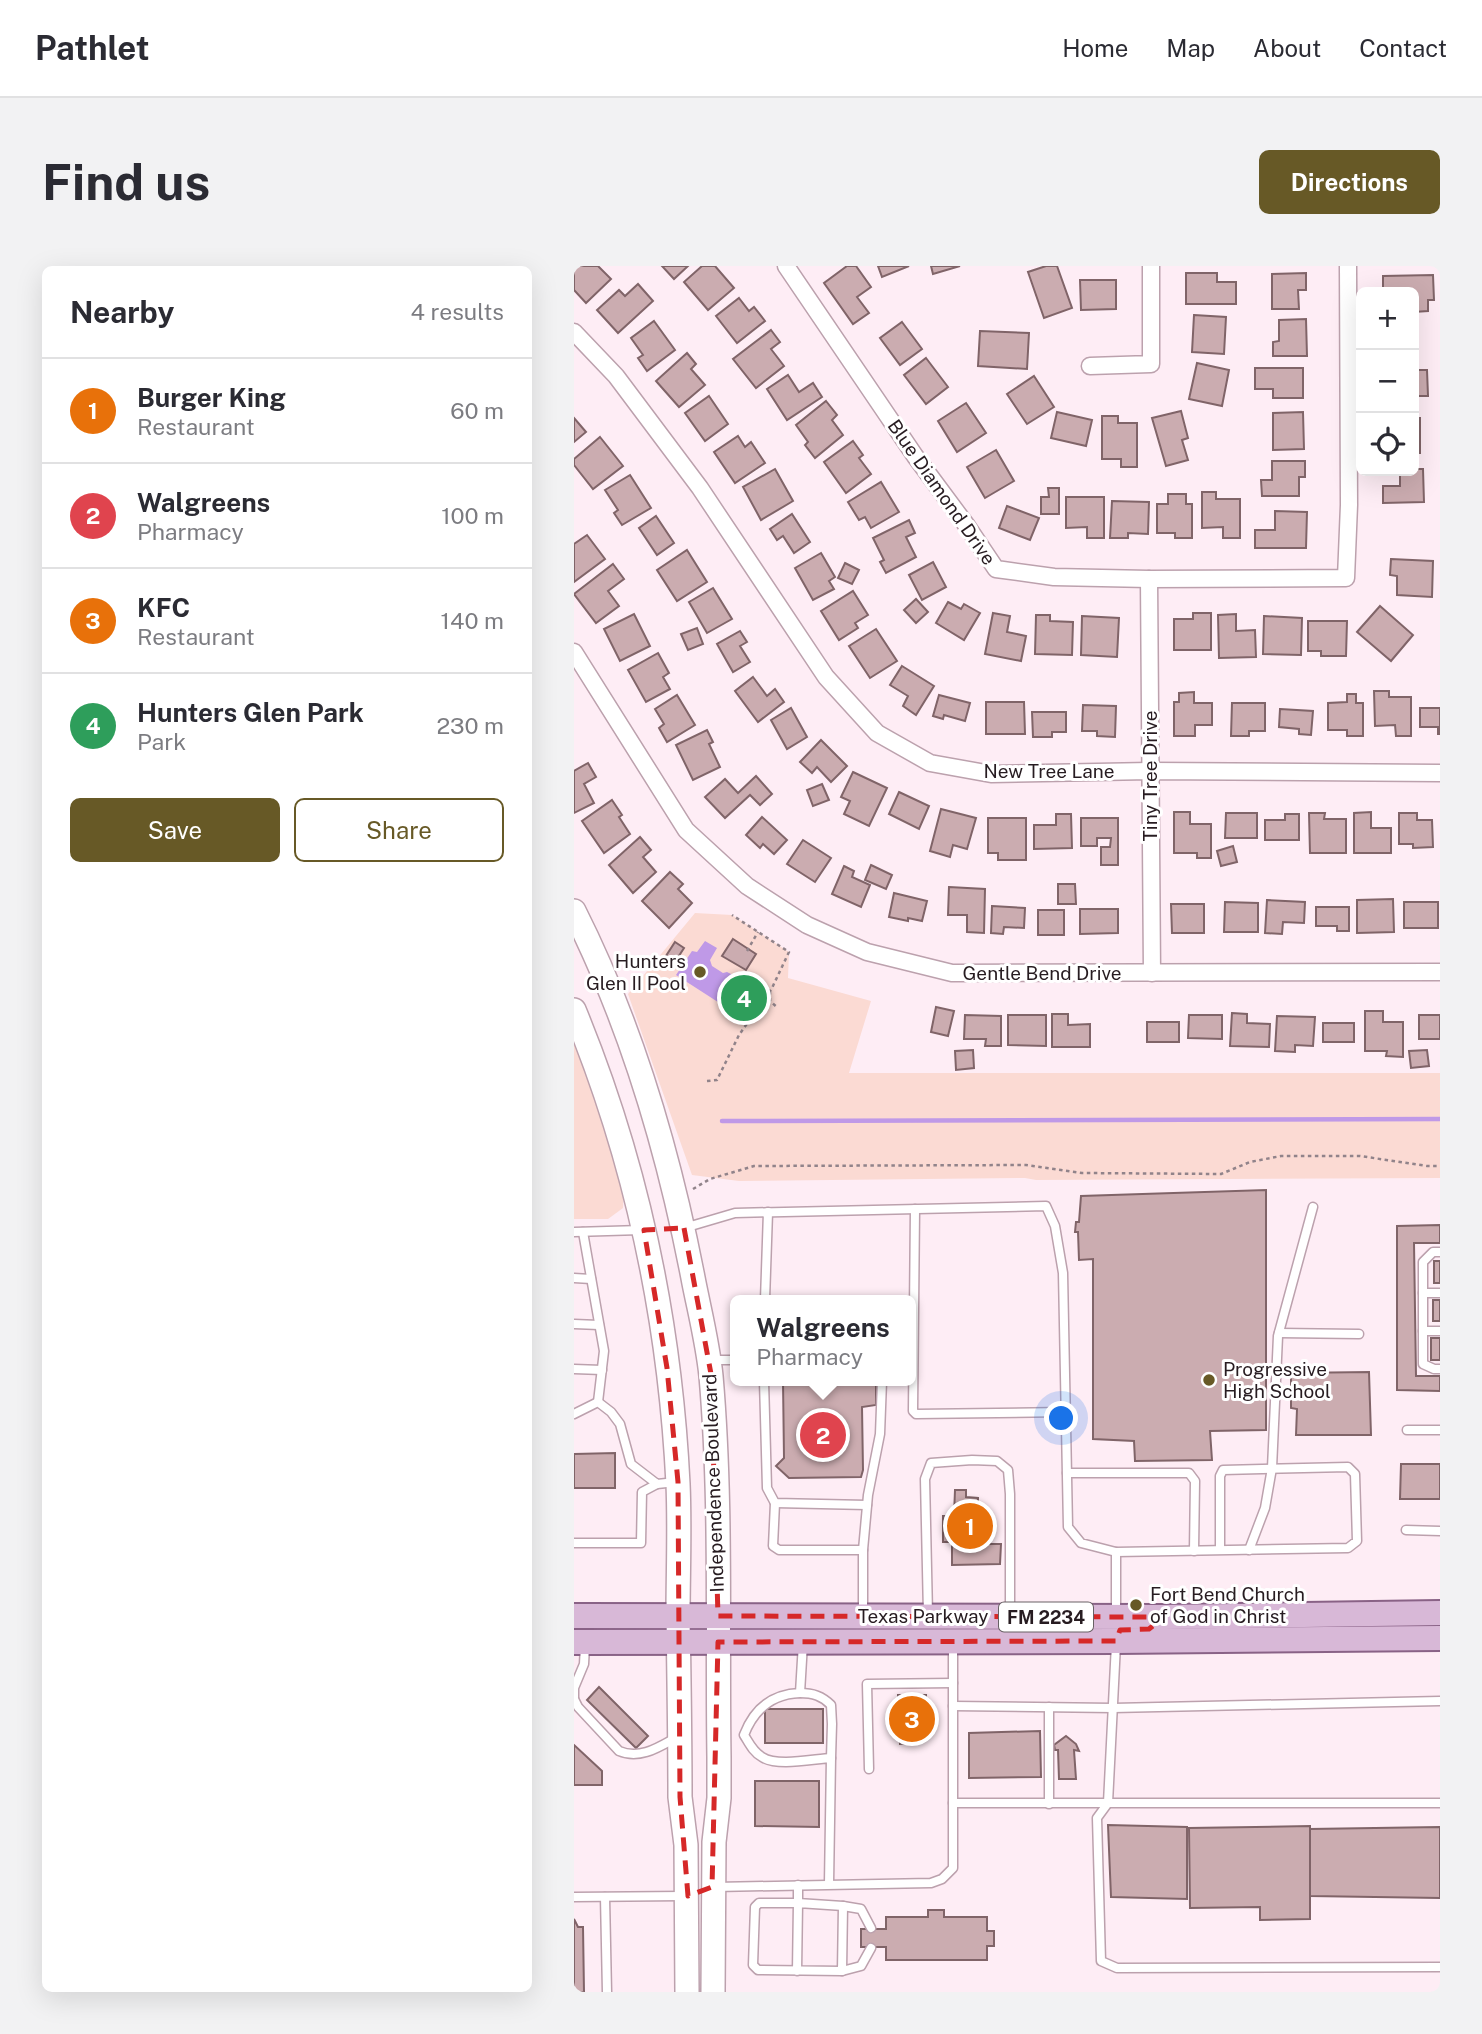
<!DOCTYPE html>
<meta charset="utf-8">
<style>
:root{--surface:#fff;--page:#f2f2f3;--text:#2b2b33;--muted:#7c7c81;--line:#e1e1e2;--accent:#675926}
body{margin:0;font-family:"Public Sans",sans-serif;background:var(--page);color:var(--text)}
.controls{position:absolute;right:21px;top:21px;display:grid;overflow:hidden;border-radius:10px;box-shadow:0 7px 28px #0002}
.controls button{width:63px;height:63px;display:grid;place-items:center;padding:0;border:0;border-bottom:2px solid var(--line);background:var(--surface);color:var(--text);font:35px sans-serif}
.you{position:absolute;left:488px;top:1153px;width:24px;height:24px;margin:-18px;border:5px solid #fff;border-radius:50%;background:#1a73e8;box-shadow:0 0 0 10px #1a73e833}
.badge{display:grid;place-items:center;width:46px;height:46px;border-radius:50%;background:var(--accent);color:#fff;font-size:23px;font-weight:700}
.pin{position:absolute;translate:-50% -50%;border:4px solid #fff;box-shadow:0 2px 7px #0006}
.popup{position:absolute;left:156px;top:1029px;width:186px;height:91px;box-sizing:border-box;display:grid;place-content:center;border-radius:10px;background:var(--surface);filter:drop-shadow(0 2px 5px #0005);font-size:23px;white-space:nowrap;color:var(--muted)}
.popup b{font-size:26px;color:var(--text)}
.popup::after{content:'';position:absolute;left:50%;top:100%;margin-left:-14px;border:14px solid transparent;border-top-color:var(--surface)}
.list{margin:0;padding:0;list-style:none}
h2{display:flex;justify-content:space-between;align-items:center;height:91px;margin:0;padding:0 28px;font-size:30px}
h2 small{font-size:23px;font-weight:400;color:var(--muted)}
.list li{display:grid;grid-template-columns:46px 1fr auto;gap:21px;align-items:center;box-sizing:border-box;height:105px;padding:0 28px;border-top:2px solid var(--line)}
.list b{display:block;font-size:26px;white-space:nowrap}
.list p{margin:0;font-size:23px;white-space:nowrap;color:var(--muted)}
.list em{font-size:23px;font-style:normal;color:var(--muted)}
.actions{display:flex;gap:14px;padding:21px 28px}
.actions a{flex:1;padding:16px 0;border:2px solid var(--accent);border-radius:10px;text-align:center;font-size:24px;color:var(--accent)}
.actions .main{background:var(--accent);color:#fff}
.icon{flex:none;width:38px;height:38px;fill:none;stroke:currentColor;stroke-width:2;stroke-linecap:round;stroke-linejoin:round}
.map{position:relative;flex:none;width:866px;height:1726px;overflow:hidden;border-radius:10px}
header{display:flex;align-items:center;gap:42px;box-sizing:border-box;height:98px;padding:0 35px;background:var(--surface);border-bottom:2px solid var(--line)}
header strong{font-size:33px}
nav{display:flex;gap:38px;margin-inline-start:auto;font-size:24px}
.intro{display:flex;align-items:center;justify-content:space-between;box-sizing:border-box;height:168px;padding:0 42px}
h1{margin:0;font-size:49px}
.button{padding:18px 32px;border-radius:10px;background:var(--accent);color:#fff;font-size:24px;font-weight:700}
main{display:flex;gap:42px;padding:0 42px}
aside{flex:1;background:var(--surface);border-radius:10px;box-shadow:0 7px 28px #0002}
.map>svg:first-child{display:block}
.green{fill:#fbdad3}
.water{fill:#bf99e7}
.lines{fill:none;stroke-linecap:round;stroke-linejoin:round}
.stream{stroke:#bf99e7;stroke-width:4.5}
.building{fill:#cbacb0;stroke:#806468;stroke-width:2}
.service-casing{stroke:#bca1ad;stroke-width:11}
.minor-casing{stroke:#bca1ad;stroke-width:19}
.secondary-casing{stroke:#bca1ad;stroke-width:26}
.primary-casing{stroke:#896286;stroke-width:28}
.path{stroke:#91838a;stroke-width:2.5;stroke-dasharray:3.5 3.5;stroke-linecap:butt}
.service{stroke:#fff;stroke-width:8}
.minor{stroke:#fff;stroke-width:16}
.secondary{stroke:#fff;stroke-width:23}
.primary{stroke:#d8b8d7;stroke-width:24}
.marked{fill:none;stroke:#d62828;stroke-width:5;stroke-dasharray:14 9;stroke-linejoin:round}
.poi-dot{fill:#675926;stroke:#fff;stroke-width:2.5}
.labels{text-anchor:middle;dominant-baseline:central;stroke-width:6;stroke-linejoin:round;paint-order:stroke}
.shield{fill:#fff;stroke:#686064;stroke-width:2}
.shield-label{font-size:18px;font-weight:bold;fill:#271c21}
.street-label{font-size:19px;fill:#271c21;stroke:#fff}
.poi-label{font-size:19px;fill:#271c21;stroke:#fff;text-anchor:start}
</style>
<header>
<strong>Pathlet</strong>
<nav><a>Home</a><a>Map</a><a>About</a><a>Contact</a></nav>
</header>
<div class="intro"><h1>Find us</h1><a class="button">Directions</a></div>
<main>
<aside>
<h2>Nearby<small>4 results</small></h2>
<ul class="list">
<li><span class="badge" style="background:#e8710a">1</span><div><b>Burger King</b><p>Restaurant</p></div><em>60 m</em></li>
<li><span class="badge" style="background:#e0444e">2</span><div><b>Walgreens</b><p>Pharmacy</p></div><em>100 m</em></li>
<li><span class="badge" style="background:#e8710a">3</span><div><b>KFC</b><p>Restaurant</p></div><em>140 m</em></li>
<li><span class="badge" style="background:#2e9e5b">4</span><div><b>Hunters Glen Park</b><p>Park</p></div><em>230 m</em></li>
</ul>
<div class="actions"><a class="main">Save</a><a>Share</a></div>
</aside>
<div class="map">
<svg width="866" height="1726" viewBox="0 0 866 1726">
<rect width="100%" height="100%" fill="#feedf5"/>
<g class="green">
<path d="M121,647L158,649L215,686L214,712L297,735L275,807H866V912L462,914L451,912L165,915L118,909L54,728Z"/>
<path d="M0,762L50,921L49,942L34,953H0Z"/>
</g>
<path class="water" d="M131,675L143,682L136,694L138,700L149,707L153,706L163,711L147,738L102,709L118,685L123,686Z"/>
<g class="lines">
<path class="stream" d="M148,855L866,853"/>
</g>
<g class="building">
<path d="M0,0H24L37,13L12,37L0,24Z"/>
<path d="M88,0H114L100,13Z"/>
<path d="M128,0H141L160,22L134,44L110,16Z"/>
<path d="M273,0H282L297,21L283,31L295,47L279,58L250,17Z"/>
<path d="M304,0H335L308,11Z"/>
<path d="M357,0H386L359,8Z"/>
<path d="M472,0H483L498,42L470,52L454,6Z"/>
<path d="M612,7H643V16H662V38H612Z"/>
<path d="M732,7V24H724L725,43H698V8Z"/>
<path d="M859,9L860,34H854V45L840,46V26H816V24H809V10Z"/>
<path d="M506,14H542V43L507,44Z"/>
<path d="M64,18L79,35L44,67L23,44L45,24L51,30Z"/>
<path d="M165,32L175,45L180,41L191,55L163,77L142,50Z"/>
<path d="M620,49L652,51L650,88L618,86Z"/>
<path d="M732,53L733,90H699V76L705,75V54Z"/>
<path d="M80,55L101,84L73,105L64,92L69,89L57,72Z"/>
<path d="M328,56L348,83L326,99L306,72Z"/>
<path d="M840,58H844L843,93H840Z"/>
<path d="M197,64L206,76L197,83L210,100L182,122L159,93Z"/>
<path d="M406,65L455,67L453,103L404,100Z"/>
<path d="M113,87L122,98L117,103L131,119L105,141L82,115Z"/>
<path d="M352,92L374,121L352,138L330,109Z"/>
<path d="M623,97L655,104L648,140L615,133Z"/>
<path d="M681,102H729V132H699V123H681Z"/>
<path d="M840,104H853L854,130H844V142H840Z"/>
<path d="M214,109L225,126L239,117L248,131L213,154L193,123Z"/>
<path d="M460,110L480,141L453,158L433,128Z"/>
<path d="M135,130L154,158L131,175L111,147Z"/>
<path d="M252,135L263,149L258,154L269,169L241,192L231,179L234,176L222,159Z"/>
<path d="M392,137L412,167L383,186L364,155Z"/>
<path d="M607,145L614,172L608,174L614,194L592,200L578,152Z"/>
<path d="M483,146L518,154L512,180L477,172Z"/>
<path d="M729,146L730,183L699,184V147Z"/>
<path d="M528,150H544V157H563V201H547V193H528Z"/>
<path d="M0,152L12,166L0,176Z"/>
<rect x="840" y="152" width="6" height="35"/>
<path d="M164,170L171,181L177,176L191,197L161,217L140,186Z"/>
<path d="M26,171L49,200L19,223L0,199V193Z"/>
<path d="M279,175L289,189L285,192L297,208L272,227L250,196Z"/>
<path d="M422,184L440,215L411,232L393,201Z"/>
<path d="M698,195H731V211H725V230H688L687,214H698Z"/>
<path d="M201,203L219,235L187,254L169,221Z"/>
<path d="M840,203H849L850,236L809,237V220H826V205H840Z"/>
<path d="M56,209L77,242L48,259L40,247L44,244L31,224Z"/>
<path d="M307,216L325,246L297,262L291,251L285,254L274,236Z"/>
<path d="M474,222H485V248H467V231H475Z"/>
<path d="M628,226H642V233H666V272H649V261L628,262Z"/>
<path d="M594,228H612V238H618V272H601V267H583V238H594Z"/>
<path d="M492,231H530V272H513V261L492,262Z"/>
<path d="M538,235L575,236L574,268L554,267V272H536Z"/>
<path d="M433,240L465,252L456,274L425,262Z"/>
<path d="M701,245L733,246L732,282H681V264H701Z"/>
<path d="M218,248L236,276L220,287L209,270L203,274L196,263Z"/>
<path d="M82,250L100,277L83,289L65,262Z"/>
<path d="M335,254L341,267L332,271L342,291L312,307L306,296L310,294L299,272Z"/>
<path d="M13,269L31,293L0,316V278Z"/>
<path d="M113,284L133,316L103,335L83,304Z"/>
<path d="M247,287L261,311L255,315L260,323L239,334L221,302Z"/>
<path d="M817,293L859,295L858,331L823,329V310L816,309Z"/>
<path d="M359,296L372,321L348,334L335,309Z"/>
<path d="M271,297L285,304L278,318L264,312Z"/>
<path d="M39,298L50,313L34,325L45,340L22,357L0,328Z"/>
<path d="M139,322L158,353L133,367L115,336Z"/>
<path d="M279,325L294,349L281,357L284,362L265,374L247,345Z"/>
<path d="M342,333L354,346L342,357L330,344Z"/>
<path d="M374,336L387,343L390,338L406,347L390,374L362,357Z"/>
<path d="M806,340L839,369L817,395L783,366Z"/>
<path d="M419,347L436,350L433,366L452,370L447,395L411,388Z"/>
<path d="M619,347H637V384H600V353H619Z"/>
<path d="M60,348L76,380L46,395L30,363Z"/>
<path d="M662,348V365L681,364L682,391L645,392L644,349Z"/>
<path d="M462,349H476V355L499,356L498,389L461,388Z"/>
<path d="M508,350L545,352L543,391L507,389Z"/>
<path d="M690,350L728,352L727,389L689,388Z"/>
<path d="M734,355H773L772,390H747V385H734Z"/>
<path d="M123,362L129,378L114,384L107,368Z"/>
<path d="M302,363L323,395L296,412L275,380Z"/>
<path d="M166,365L173,376L166,380L176,396L159,406L143,378Z"/>
<path d="M84,387L95,407L89,411L96,423L72,436L54,404Z"/>
<path d="M328,400L360,420L342,449L329,440L334,430L316,419Z"/>
<path d="M179,411L193,430L201,423L210,436L184,456L161,425Z"/>
<path d="M800,425H815V431H837V470H822L821,459L801,460Z"/>
<path d="M620,426V437H638V459H621V470H600V436H605V427Z"/>
<path d="M773,428H782V437H789V470H773V464H754V437L773,436Z"/>
<path d="M103,429L121,459L93,476L85,462L90,458L81,443Z"/>
<path d="M365,429L396,437L391,455L370,449L369,453L359,450Z"/>
<path d="M412,436H450L451,468H412Z"/>
<path d="M658,437H691V465H675V470H657Z"/>
<path d="M509,439L542,440L541,471L523,470V465H508Z"/>
<path d="M217,442L233,471L213,483L197,454Z"/>
<path d="M846,442H866V468H864V461H846Z"/>
<path d="M706,443L739,445L737,469L725,468V463L705,461Z"/>
<path d="M458,446H492V466H478V471H459Z"/>
<path d="M133,464L139,476L135,478L146,501L119,514L102,479Z"/>
<path d="M247,474L273,500L257,516L243,501L238,507L226,496Z"/>
<path d="M14,497L22,511L10,518L20,537L0,547V505Z"/>
<path d="M279,506L313,522L295,560L270,548L276,535L267,531Z"/>
<path d="M182,510L198,528L186,539L176,529L151,552L131,531L151,513L164,527Z"/>
<path d="M248,518L255,534L239,540L233,524Z"/>
<path d="M325,526L355,540L345,563L315,548Z"/>
<path d="M38,534L48,549L45,551L56,568L30,587L8,555Z"/>
<path d="M367,543L402,552L393,583L379,579L376,591L356,585Z"/>
<path d="M600,546H616V558H637V592H623V587H600Z"/>
<path d="M797,546V562H817V587H780V547Z"/>
<path d="M652,547H683V572H651Z"/>
<path d="M735,547H751L750,553H772V587H736Z"/>
<path d="M825,547H843V554H858L859,581L839,582V578H825Z"/>
<path d="M482,548H497L498,582L460,583V559H482Z"/>
<path d="M711,548H725V574H691V554H711Z"/>
<path d="M188,551L213,574L200,588L189,578L186,582L172,569Z"/>
<path d="M414,552H452V594H424V587H414Z"/>
<path d="M507,552H544V599H527V581H536L537,572H523V580H507Z"/>
<path d="M66,571L77,584L69,591L82,606L59,627L35,599Z"/>
<path d="M229,574L257,592L241,616L213,598Z"/>
<path d="M659,580L663,596L647,600L643,585Z"/>
<path d="M297,599L318,609L312,623L291,614Z"/>
<path d="M270,600L280,605L278,611L296,619L287,641L258,628Z"/>
<path d="M96,606L109,618L104,623L118,637L95,662L68,635Z"/>
<path d="M484,618H501L502,638H484Z"/>
<path d="M375,621L411,623L410,667L393,666V649H374Z"/>
<path d="M320,627L353,635L348,655L334,652V655L315,651Z"/>
<path d="M819,633L820,666L783,667V634Z"/>
<path d="M693,634L731,636L730,657L709,656L708,668L691,667Z"/>
<path d="M651,636L684,637V666H650Z"/>
<rect x="830" y="636" width="34" height="26"/>
<path d="M597,638H630V667H598Z"/>
<path d="M418,640L451,642L450,662L430,661L429,668L417,667Z"/>
<path d="M742,641H775V665H763V660H742Z"/>
<path d="M506,643H544V667L506,668Z"/>
<rect x="464" y="644" width="26" height="25"/>
<path d="M159,673L182,688L172,704L148,690Z"/>
<path d="M101,676L110,682L99,699L90,693Z"/>
<path d="M362,741L380,745L374,770L357,766Z"/>
<path d="M791,745H809V756H829V791L812,790L813,785H791Z"/>
<path d="M658,747L673,748V757L696,758L695,781L656,780Z"/>
<path d="M478,748H494V759L516,758V781H478Z"/>
<path d="M391,749L427,750V780H411L412,773H390Z"/>
<path d="M434,749H472V780L434,779Z"/>
<path d="M615,749H648V773L614,772Z"/>
<rect x="845" y="749" width="21" height="24"/>
<path d="M703,750L741,751L739,780L721,779V786L701,785Z"/>
<rect x="573" y="756" width="32" height="20"/>
<rect x="749" y="757" width="31" height="19"/>
<path d="M399,784L400,802L382,804L381,785Z"/>
<path d="M853,784L855,800L837,802L835,785Z"/>
<path d="M692,924V1164L636,1165L638,1194L561,1195L560,1175L519,1173V993L505,994L504,966H501L502,956H505L507,930Z"/>
<path d="M866,959V977H840L842,1110H866V1125L823,1124V960Z"/>
<rect x="860" y="995" width="6" height="22"/>
<rect x="859" y="1034" width="7" height="21"/>
<rect x="857" y="1072" width="9" height="22"/>
<path d="M795,1106L797,1169H722L723,1143L717,1142V1107Z"/>
<path d="M209,1115H288V1119H302V1139L288,1141L289,1204L287,1211L215,1212L202,1200L210,1192Z"/>
<path d="M41,1187V1222H0V1188Z"/>
<path d="M827,1198H866V1233H826Z"/>
<path d="M381,1224H392V1231L404,1232V1245H411L410,1278H427L426,1298L378,1299V1276H369V1250H380Z"/>
<path d="M25,1421L74,1470L62,1482L13,1434Z"/>
<path d="M324,1429H352L351,1467H345L346,1476L326,1478V1468L324,1467Z"/>
<rect x="191" y="1443" width="58" height="34"/>
<path d="M466,1465L467,1511L395,1512V1467Z"/>
<path d="M492,1470L502,1478L505,1485L500,1484L502,1513H485L484,1484H481L480,1479Z"/>
<path d="M0,1479L28,1505V1519H0Z"/>
<path d="M181,1515H245V1561L181,1560Z"/>
<path d="M534,1559L613,1561V1633L537,1631Z"/>
<path d="M736,1560V1653L686,1654V1641L616,1642L615,1562Z"/>
<path d="M866,1561V1632L736,1630V1563Z"/>
<path d="M354,1644H370V1651H413V1665H420V1680H413V1694H312V1681H287V1663H312V1651H354Z"/>
<path d="M0,1653L4,1661H9L10,1726H0Z"/>
</g>
<g class="lines">
<g class="service-casing">
<g id="service">
<path d="M341,943L339,1145L342,1148L492,1146"/>
<path d="M110,962L161,947L472,940L481,960L489,1007L494,1261L507,1277L542,1286L774,1282L783,1275L781,1208L774,1201L649,1204L646,1210V1284"/>
<path d="M0,966L67,964"/>
<path d="M9,966L30,1085L24,1136"/>
<path d="M866,986H859L849,996V1098L860,1103H866"/>
<path d="M0,1012L17,1013"/>
<path d="M849,1027H866"/>
<path d="M191,1034L194,946"/>
<path d="M0,1058L25,1059"/>
<path d="M849,1065H866"/>
<path d="M705,1067L785,1068"/>
<path d="M136,1094H162"/>
<path d="M0,1103L28,1104"/>
<path d="M190,1115L193,1222L201,1237L293,1239"/>
<path d="M0,1148L24,1136L37,1146L46,1158L57,1198L83,1218L102,1216"/>
<path d="M833,1164H866"/>
<path d="M493,1207H615L621,1215L620,1285"/>
<path d="M201,1237L199,1280L205,1284H289"/>
<path d="M832,1264L866,1265"/>
<path d="M0,1277H67L68,1226L83,1218"/>
<path d="M675,1284L691,1242L698,1202L704,1070L739,941"/>
<path d="M289,1348V1284L294,1229L306,1168L308,1115"/>
<path d="M354,1348L351,1213L357,1197L398,1194L423,1195L434,1204L436,1228V1347"/>
<path d="M542,1348V1286"/>
<path d="M229,1377L226,1427C198,1428 180,1443 170,1469C175,1477 179,1486 188,1491C203,1501 239,1493 257,1492L255,1618"/>
<path d="M542,1378L534,1537L523,1552L527,1695L543,1702L866,1701"/>
<path d="M226,1427C239,1427 248,1430 257,1439L258,1458L257,1492"/>
<path d="M0,1431V1422L10,1398L11,1380"/>
<path d="M0,1433L4,1441L45,1485C66,1494 85,1481 103,1471"/>
<path d="M379,1440L539,1442L866,1435"/>
<path d="M295,1503L293,1418L379,1417"/>
<path d="M379,1537H866"/>
<path d="M475,1538V1441"/>
<path d="M141,1621L357,1617L368,1613L379,1602V1378"/>
<path d="M0,1631L109,1630"/>
<path d="M31,1631L33,1726"/>
<path d="M269,1640L287,1643L297,1662"/>
<path d="M223,1705L224,1637L269,1640L268,1705L184,1704L179,1699L181,1641L185,1637H224V1619"/>
<path d="M268,1705L287,1700L297,1682"/>
</g>
</g>
<g class="minor-casing">
<g id="minor">
<path d="M212,0L341,190L393,260L422,303L480,311L575,313L772,312L775,239L774,0"/>
<path d="M0,66L42,110L126,222L252,411L303,467L356,497L417,508L576,505L866,507"/>
<path d="M516,100L577,98V0"/>
<path d="M575,313L578,707"/>
<path d="M0,386L112,564L173,620L233,659L293,686L378,707L866,706"/>
</g>
</g>
<g class="secondary-casing">
<g id="secondary">
<path d="M0,645C58,760 96,891 120,1017C126,1047 134,1079 137,1110C148,1237 143,1364 145,1491V1532L140,1576L139,1726"/>
<path d="M0,744C62,894 96,1056 104,1218C106,1262 104,1306 104,1351C105,1411 106,1471 106,1531L112,1579L113,1726"/>
</g>
</g>
<g class="primary-casing">
<g id="primary">
<path d="M0,1350L590,1351L866,1347"/>
<path d="M0,1376L542,1375L866,1372"/>
</g>
</g>
<g class="path">
<path d="M173,685L184,666"/>
<path d="M196,725V735L204,742"/>
<path d="M133,815L143,814L165,769L198,722L215,686L158,649"/>
<path d="M119,923L136,913L180,900L452,899L508,907L647,908L676,896L707,890H786L853,900H866"/>
</g>
<use href="#service" class="service"/>
<use href="#minor" class="minor"/>
<use href="#secondary" class="secondary"/>
<use href="#primary" class="primary"/>
</g>
<path class="marked" d="M110,962L137,1108L144,1350L590,1351L575,1363L546,1364L542,1375L144,1376L138,1621L114,1630L106,1531L104,1216L93,1102L70,964Z"/>
<g class="poi-dot">
<circle cx="126" cy="706" r="7"/>
<circle cx="635" cy="1114" r="7"/>
<circle cx="562" cy="1339" r="7"/>
</g>
<g class="labels">
<rect class="shield" x="425" y="1336.5" width="94" height="29" rx="5"/>
<g class="shield-label">
<text x="472" y="1351">FM 2234</text>
</g>
<g class="street-label">
<text transform="translate(368 226) rotate(55)">Blue Diamond Drive</text>
<text x="475" y="505">New Tree Lane</text>
<text transform="translate(576 510) rotate(-90)">Tiny Tree Drive</text>
<text x="468" y="707">Gentle Bend Drive</text>
<text transform="translate(139 1217) rotate(-92)">Independence Boulevard</text>
<text x="349" y="1350">Texas Parkway</text>
</g>
<g class="poi-label">
<text x="112" y="695" text-anchor="end">Hunters<tspan x="112" dy="22">Glen II Pool</tspan></text>
<text x="649" y="1103">Progressive<tspan x="649" dy="22">High School</tspan></text>
<text x="576" y="1328">Fort Bend Church<tspan x="576" dy="22">of God in Christ</tspan></text>
</g>
</g>
</svg>
<div class="controls">
<button>+</button>
<button>−</button>
<button><svg class="icon" aria-label="locate" viewBox="0 0 24 24"><circle cx="12" cy="12" r="6"/><path d="M12 2v4M12 18v4M2 12h4M18 12h4"/></svg></button>
</div>
<div class="you"></div>
<div class="pin badge" style="left:396px;top:1260px;background:#e8710a">1</div>
<div class="pin badge" style="left:249px;top:1169px;background:#e0444e">2</div>
<div class="popup"><b>Walgreens</b>Pharmacy</div>
<div class="pin badge" style="left:338px;top:1453px;background:#e8710a">3</div>
<div class="pin badge" style="left:170px;top:732px;background:#2e9e5b">4</div>
</div>
</main>
